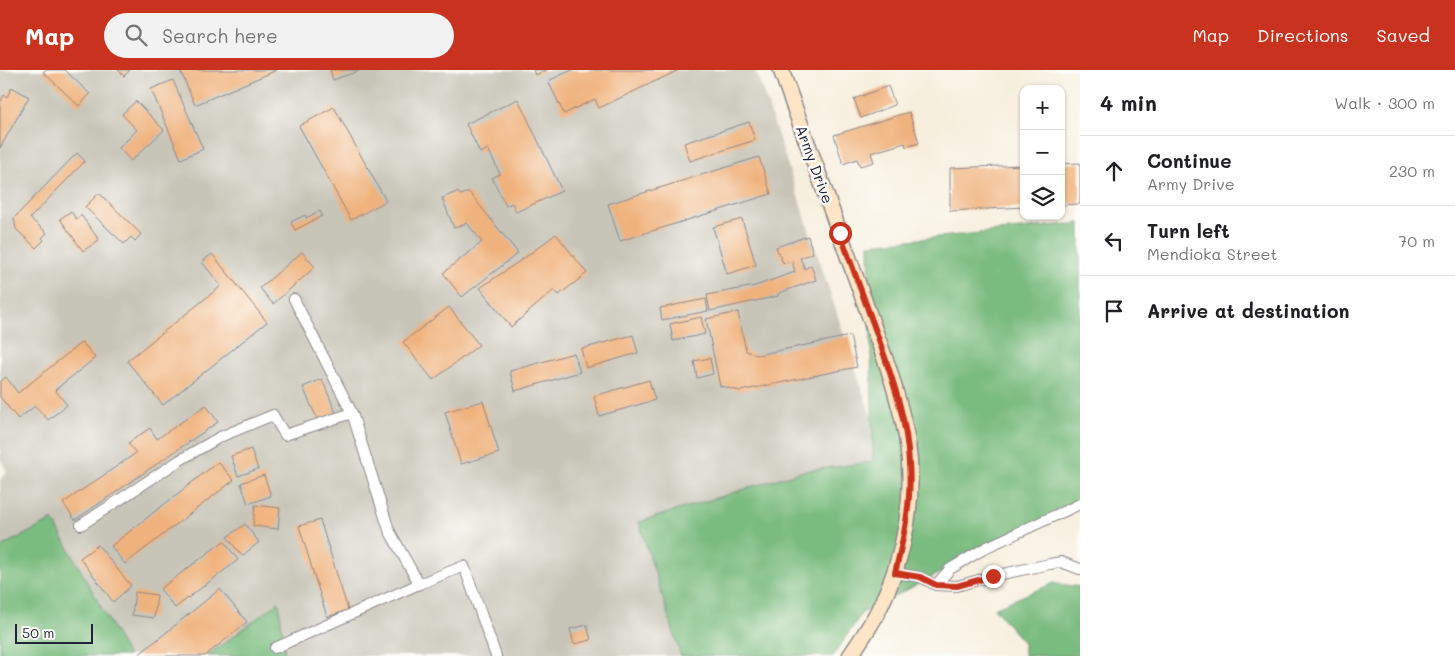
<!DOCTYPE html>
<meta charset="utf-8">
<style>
:root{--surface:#fff;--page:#f2f2f2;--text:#202124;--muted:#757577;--line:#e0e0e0;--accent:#c8321e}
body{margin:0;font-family:Mali,sans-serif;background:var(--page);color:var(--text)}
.controls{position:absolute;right:15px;top:15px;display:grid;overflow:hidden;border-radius:10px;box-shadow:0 1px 4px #0004}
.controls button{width:45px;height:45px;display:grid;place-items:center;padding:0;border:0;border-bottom:1px solid var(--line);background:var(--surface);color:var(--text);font:25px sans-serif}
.scale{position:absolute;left:15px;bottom:12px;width:78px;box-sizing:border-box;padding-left:5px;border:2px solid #22223b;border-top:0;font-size:14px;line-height:18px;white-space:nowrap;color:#22223b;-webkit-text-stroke:4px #fdfcf7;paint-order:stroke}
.stop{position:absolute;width:15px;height:15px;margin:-11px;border:4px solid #c8321e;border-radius:50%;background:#fff}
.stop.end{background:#c8321e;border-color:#fff;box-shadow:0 1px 5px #0008}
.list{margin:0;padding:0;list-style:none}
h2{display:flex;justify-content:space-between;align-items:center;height:65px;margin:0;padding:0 20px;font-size:21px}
h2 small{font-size:16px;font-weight:400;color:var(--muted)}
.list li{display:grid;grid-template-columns:32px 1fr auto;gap:15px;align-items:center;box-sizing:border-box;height:70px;padding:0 20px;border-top:1px solid var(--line)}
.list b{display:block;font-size:19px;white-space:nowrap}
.list p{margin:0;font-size:16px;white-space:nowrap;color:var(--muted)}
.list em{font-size:16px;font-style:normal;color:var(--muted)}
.icon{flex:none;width:28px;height:28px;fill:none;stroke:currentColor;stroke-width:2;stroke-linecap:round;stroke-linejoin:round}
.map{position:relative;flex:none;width:1080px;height:586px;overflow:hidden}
header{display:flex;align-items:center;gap:30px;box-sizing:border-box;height:70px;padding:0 25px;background:var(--accent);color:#fff}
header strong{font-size:24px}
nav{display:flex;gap:28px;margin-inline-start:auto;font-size:18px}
.search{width:350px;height:45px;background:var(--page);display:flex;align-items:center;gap:12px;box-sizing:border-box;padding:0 18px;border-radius:28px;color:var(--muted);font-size:19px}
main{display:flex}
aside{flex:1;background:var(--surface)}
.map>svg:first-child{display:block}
.industrial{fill:#c7c4b8}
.forest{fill:#7abc7f;stroke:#4e6f5d}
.building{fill:#f0b27d}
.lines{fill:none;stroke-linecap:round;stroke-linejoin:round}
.minor-casing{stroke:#8c888c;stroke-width:12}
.secondary-casing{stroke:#8c888c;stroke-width:18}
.minor{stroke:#fff;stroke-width:10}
.secondary{stroke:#fde5c5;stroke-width:15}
.route{stroke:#c8321e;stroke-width:6}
.labels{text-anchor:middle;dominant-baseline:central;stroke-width:5;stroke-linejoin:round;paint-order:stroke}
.street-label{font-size:15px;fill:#22223b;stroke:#fdfcf7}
</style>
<header>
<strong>Map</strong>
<div class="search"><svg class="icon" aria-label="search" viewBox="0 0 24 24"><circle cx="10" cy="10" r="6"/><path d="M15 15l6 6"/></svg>Search here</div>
<nav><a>Map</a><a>Directions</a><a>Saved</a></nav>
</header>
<main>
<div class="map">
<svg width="1080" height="586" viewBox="0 0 1080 586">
<rect width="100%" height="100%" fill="#fdfcf7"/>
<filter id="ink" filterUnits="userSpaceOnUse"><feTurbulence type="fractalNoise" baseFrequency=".02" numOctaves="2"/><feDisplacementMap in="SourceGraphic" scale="10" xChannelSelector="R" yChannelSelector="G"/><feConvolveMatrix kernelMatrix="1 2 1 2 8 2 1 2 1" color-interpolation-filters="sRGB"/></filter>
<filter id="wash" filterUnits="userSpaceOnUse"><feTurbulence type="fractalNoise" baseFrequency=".0096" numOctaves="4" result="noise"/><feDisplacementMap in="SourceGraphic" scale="20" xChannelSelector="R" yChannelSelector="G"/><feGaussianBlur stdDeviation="1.12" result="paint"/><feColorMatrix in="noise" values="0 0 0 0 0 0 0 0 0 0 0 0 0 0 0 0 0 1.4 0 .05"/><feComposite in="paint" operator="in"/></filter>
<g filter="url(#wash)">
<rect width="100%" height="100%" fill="#f7efde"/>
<path class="industrial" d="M0,0H755L766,30L873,352V392L803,401L639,452L681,586H0V410L7,401L0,389Z"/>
<g class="forest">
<path d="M1080,153V434L1025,459L862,543L833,586H681L639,452L803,401L873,392L869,174Z"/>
<path d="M53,450L128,586H0V477Z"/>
<path d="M1054,513L1080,517V586H1024V573L994,538Z"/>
<path d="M279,532L285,586H207Z"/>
</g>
<g id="blocks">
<g class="building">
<path d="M45,0H65L90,24L79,36L43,2Z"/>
<path d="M118,0H130L124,6Z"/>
<path d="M180,0H277L195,35Z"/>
<path d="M330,0H361L333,10Z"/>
<path d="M533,0H547L535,5Z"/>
<path d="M572,0H679L599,38L595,29L564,44L548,11Z"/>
<path d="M173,10L203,79L181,89L151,19Z"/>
<path d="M888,16L895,35L861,48L854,29Z"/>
<path d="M12,17L29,27L0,78V33L4,25L7,27Z"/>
<path d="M518,29L562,121L516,142L512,133L506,136L492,108L500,104L488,79L480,83L466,54Z"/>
<path d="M136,31L164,60L131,91L119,78L137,60L122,44Z"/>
<path d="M334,37L386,131L351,150L299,56Z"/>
<path d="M909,42L919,73L906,77L905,73L871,83L874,92L860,96L857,89L843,94L834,65Z"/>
<path d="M749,52L755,70L690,91L684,73Z"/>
<path d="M77,83L85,91L30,148L47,163L42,168L44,170L36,178L16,159L14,148Z"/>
<path d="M759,87L771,124L620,171L608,134Z"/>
<path d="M1080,93V134L1061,135V94Z"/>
<path d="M1024,95V137L950,141V98Z"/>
<path d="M457,122L461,125L469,122L518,183L462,227L443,203L482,172L467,153L454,158L442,128Z"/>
<path d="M99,123L141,164L135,171L131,167L124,174L85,137Z"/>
<path d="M71,141L76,149L81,145L99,170L83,181L60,149Z"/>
<path d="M320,141L322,146L295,160L291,152L305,145L306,148Z"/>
<path d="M742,149L756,195L727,204L713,157Z"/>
<path d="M556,164L587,203L559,225L554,220L511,257L480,218L527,186Z"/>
<path d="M808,166L813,183L800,188L805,199L811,195L816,210L779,223L778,226L710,241L707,225L755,216L795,202L792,191L783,193L776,177Z"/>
<path d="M302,182L315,197L273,234L260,218Z"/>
<path d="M212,184L267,252L163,335L127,291L221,216L202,192Z"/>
<path d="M706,229L708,241L662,250L660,238Z"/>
<path d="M449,237L479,275L433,310L403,272Z"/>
<path d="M738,242L746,281L757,285L850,266L857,297L740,321L720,316L706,249Z"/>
<path d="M701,247L705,264L673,271L670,254Z"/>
<path d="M633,265L638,283L586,298L581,279Z"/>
<path d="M82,272L95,288L55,320L67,335L48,350L35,336L18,349L0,327V312L6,307L18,323Z"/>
<path d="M574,283L580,302L515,321L510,301Z"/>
<path d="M710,288L713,304L697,308L694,291Z"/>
<path d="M322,309L336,343L318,351L303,317Z"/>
<path d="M649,310L655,330L599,346L594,326Z"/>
<path d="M483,331L499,383L461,394L445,342Z"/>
<path d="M206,335L218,352L75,450L63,433L136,383L128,373L150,358L157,369Z"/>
<path d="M251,379L258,399L238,406L231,386Z"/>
<path d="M218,392L234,410L125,494L111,476Z"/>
<path d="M264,405L271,426L248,434L241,413Z"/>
<path d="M255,435L280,438L278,459L253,456Z"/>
<path d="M320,450L348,540L327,547L299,456Z"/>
<path d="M245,454L259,472L242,486L227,467Z"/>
<path d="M224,471L238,490L175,538L160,519Z"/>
<path d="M98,475L131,516L113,532L80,488Z"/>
<path d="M220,519L247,552L205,586H137Z"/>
<path d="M135,522L157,525L154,548L132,545Z"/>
<path d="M587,555L591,570L574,574L570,559Z"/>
</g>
</g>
</g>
<g filter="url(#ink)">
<use href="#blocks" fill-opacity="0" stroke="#8c888c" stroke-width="1"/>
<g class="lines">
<g class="minor-casing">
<g id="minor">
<path d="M294,229L352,343L389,460L419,514L464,496L496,586"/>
<path d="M81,455L180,390L220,367L273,345L285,365L352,343"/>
<path d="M895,503L920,507L936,515L957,516L993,506L1050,494L1061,492L1080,499"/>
<path d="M936,515L950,499L987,477L1080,434"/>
<path d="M275,578L419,514"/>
</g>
</g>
<g class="secondary-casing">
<path id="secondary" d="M781,0L889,300C896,323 903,346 907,370C916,425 905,487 880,537C872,554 861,570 850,586"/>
</g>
<use href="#minor" class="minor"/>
<use href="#secondary" class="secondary"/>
</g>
</g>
<g class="lines" filter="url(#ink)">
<path class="route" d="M840,163C853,198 865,232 878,267C892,308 907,349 909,393C912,430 904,467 895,503L920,507L936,515L957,516L993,506"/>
</g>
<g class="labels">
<g class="street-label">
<text transform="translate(815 94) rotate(70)">Army Drive</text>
</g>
</g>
</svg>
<div class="controls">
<button>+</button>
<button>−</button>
<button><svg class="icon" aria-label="layers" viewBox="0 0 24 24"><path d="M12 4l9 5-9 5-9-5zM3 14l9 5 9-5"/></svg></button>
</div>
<div class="scale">50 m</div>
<div class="stop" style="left:840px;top:163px"></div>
<div class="stop end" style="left:993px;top:506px"></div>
</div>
<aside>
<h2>4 min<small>Walk · 300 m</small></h2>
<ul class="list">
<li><svg class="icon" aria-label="ahead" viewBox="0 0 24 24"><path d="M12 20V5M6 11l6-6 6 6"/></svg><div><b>Continue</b><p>Army Drive</p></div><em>230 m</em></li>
<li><svg class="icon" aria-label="left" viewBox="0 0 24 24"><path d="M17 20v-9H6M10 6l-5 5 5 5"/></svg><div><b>Turn left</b><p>Mendioka Street</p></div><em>70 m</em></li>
<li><svg class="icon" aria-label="arrive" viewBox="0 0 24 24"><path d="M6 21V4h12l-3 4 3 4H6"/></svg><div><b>Arrive at destination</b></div></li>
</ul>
</aside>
</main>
